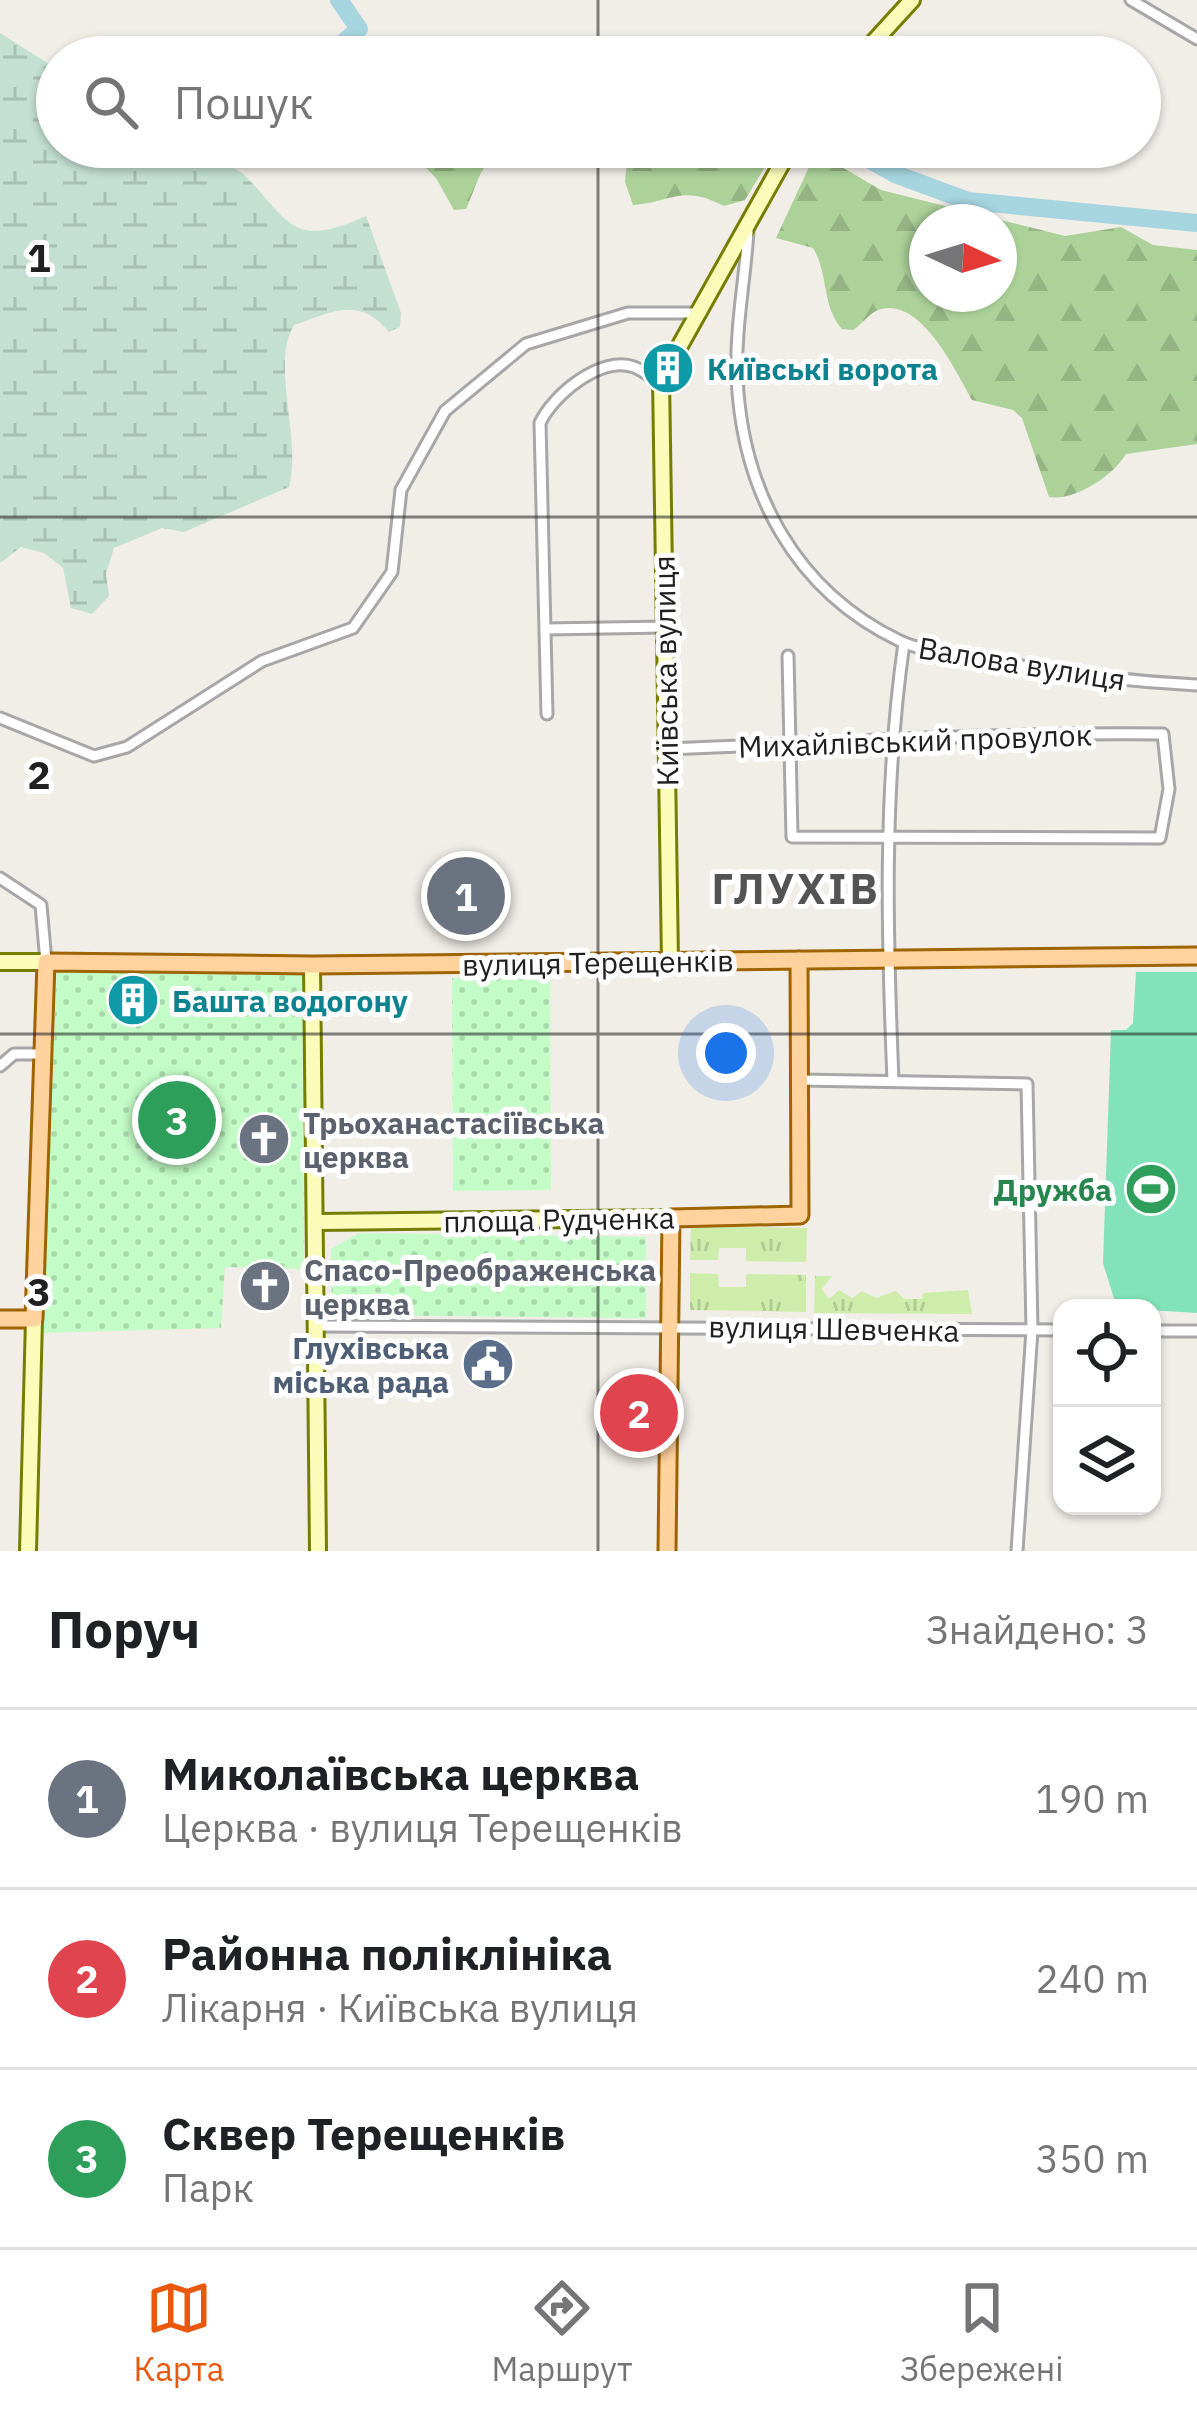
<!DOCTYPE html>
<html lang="uk">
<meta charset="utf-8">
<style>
:root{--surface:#fff;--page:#f6f6f6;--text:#202124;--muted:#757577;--line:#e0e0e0;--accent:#ea580c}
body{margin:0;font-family:"IBM Plex Sans",sans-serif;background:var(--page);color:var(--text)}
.controls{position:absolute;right:36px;bottom:36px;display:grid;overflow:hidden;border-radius:24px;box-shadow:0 3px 9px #0004}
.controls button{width:108px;height:108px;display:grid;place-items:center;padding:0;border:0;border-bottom:3px solid var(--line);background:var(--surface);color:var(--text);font:60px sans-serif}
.compass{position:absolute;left:909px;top:204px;width:108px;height:108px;border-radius:50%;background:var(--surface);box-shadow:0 3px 9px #0004;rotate:94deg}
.you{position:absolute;left:726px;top:1053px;width:42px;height:42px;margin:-30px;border:9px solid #fff;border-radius:50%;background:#1a73e8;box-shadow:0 0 0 18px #1a73e833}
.badge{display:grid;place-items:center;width:78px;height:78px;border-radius:50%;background:var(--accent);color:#fff;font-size:39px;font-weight:700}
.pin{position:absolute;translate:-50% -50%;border:6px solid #fff;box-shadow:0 3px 12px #0006}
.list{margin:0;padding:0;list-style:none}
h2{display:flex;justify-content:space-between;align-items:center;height:156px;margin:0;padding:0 48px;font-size:51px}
h2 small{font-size:39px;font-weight:400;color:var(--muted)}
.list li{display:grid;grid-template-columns:78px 1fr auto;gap:36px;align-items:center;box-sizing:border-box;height:180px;padding:0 48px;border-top:3px solid var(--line)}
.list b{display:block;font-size:45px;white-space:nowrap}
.list p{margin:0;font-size:39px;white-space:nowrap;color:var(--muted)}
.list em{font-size:39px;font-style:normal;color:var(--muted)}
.icon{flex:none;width:66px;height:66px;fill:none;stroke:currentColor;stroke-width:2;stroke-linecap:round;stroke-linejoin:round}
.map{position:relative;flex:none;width:1197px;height:1551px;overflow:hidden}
.search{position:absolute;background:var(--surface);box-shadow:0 3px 9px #0004;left:36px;right:36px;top:36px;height:132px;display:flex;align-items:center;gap:30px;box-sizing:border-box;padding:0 42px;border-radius:66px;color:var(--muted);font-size:45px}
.sheet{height:696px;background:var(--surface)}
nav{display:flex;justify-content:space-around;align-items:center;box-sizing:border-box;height:168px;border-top:3px solid var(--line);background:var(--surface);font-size:33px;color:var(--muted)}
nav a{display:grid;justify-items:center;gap:6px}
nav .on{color:var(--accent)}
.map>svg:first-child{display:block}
.grass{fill:url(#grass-tufts)}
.forest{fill:url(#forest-firs);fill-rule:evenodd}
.wetland{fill:url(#wetland-marsh)}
.park{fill:url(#park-dots)}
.pitch{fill:#82e3ba}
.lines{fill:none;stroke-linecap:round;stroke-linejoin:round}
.river{stroke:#a6d5e0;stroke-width:18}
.street-casing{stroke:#a7a7a7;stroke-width:15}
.secondary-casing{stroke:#757e01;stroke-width:20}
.primary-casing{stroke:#9d6400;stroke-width:21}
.street{stroke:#fff;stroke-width:9}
.secondary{stroke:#fbfcba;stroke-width:14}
.primary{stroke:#ffd29e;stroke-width:15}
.grid{fill:none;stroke:#202020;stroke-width:3;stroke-opacity:0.55}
.labels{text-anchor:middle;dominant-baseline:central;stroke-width:10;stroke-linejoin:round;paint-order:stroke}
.culture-label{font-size:30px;font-weight:bold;fill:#0d838f;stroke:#fff;text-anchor:start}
.street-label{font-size:30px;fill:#202020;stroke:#fff}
.worship-label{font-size:30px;font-weight:bold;fill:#5b616d;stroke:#fff;text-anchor:start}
.leisure-label{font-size:30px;font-weight:bold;fill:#27864d;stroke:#fff;text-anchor:end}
.service-label{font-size:30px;font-weight:bold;fill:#4e5e75;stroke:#fff;text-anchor:end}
.district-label{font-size:42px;font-weight:bold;letter-spacing:3px;fill:#535353;stroke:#fff}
.grid-label{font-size:39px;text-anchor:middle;font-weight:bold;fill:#202020;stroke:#fff;stroke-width:10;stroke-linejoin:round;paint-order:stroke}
</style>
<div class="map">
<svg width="1197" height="1551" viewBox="0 0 1197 1551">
<defs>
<pattern id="grass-tufts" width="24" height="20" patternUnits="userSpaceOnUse" patternTransform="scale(3)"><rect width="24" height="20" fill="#ceedab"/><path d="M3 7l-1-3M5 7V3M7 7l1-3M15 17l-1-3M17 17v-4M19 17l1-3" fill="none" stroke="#b1cb93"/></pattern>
<pattern id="forest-firs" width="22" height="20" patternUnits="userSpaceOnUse" patternTransform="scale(3)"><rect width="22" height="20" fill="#acd29a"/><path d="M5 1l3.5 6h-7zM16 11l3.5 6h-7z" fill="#94b484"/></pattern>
<pattern id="wetland-marsh" width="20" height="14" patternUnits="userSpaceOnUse" patternTransform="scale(3)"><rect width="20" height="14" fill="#c3e0d2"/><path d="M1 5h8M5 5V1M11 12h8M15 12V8" fill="none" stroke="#a7c0b4"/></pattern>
<pattern id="park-dots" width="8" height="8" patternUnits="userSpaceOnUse" patternTransform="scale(3)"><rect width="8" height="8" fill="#c3fcc6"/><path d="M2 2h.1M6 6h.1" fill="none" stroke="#a7d8aa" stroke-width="1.8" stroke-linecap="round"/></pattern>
</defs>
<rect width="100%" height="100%" fill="#f1ede7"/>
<g class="grass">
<path d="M691,1226L807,1228L806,1262L746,1261V1248H719L718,1260H690Z"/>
<path d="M690,1273L718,1274L719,1287H746V1274L806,1275V1312L690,1310Z"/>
<path d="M815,1276H832L822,1289L829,1299L839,1290L852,1298L862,1291L876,1298L896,1291L904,1299H922L923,1293L968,1290L972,1314L814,1313Z"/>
</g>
<g class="forest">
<path d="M429,147H527C476,161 485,167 466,209L454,210L436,178L410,152Z"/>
<path d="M628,147H777L745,200L724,206C681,184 673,202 633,205L625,182Z"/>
<path d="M816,152L881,190L1065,236L1121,227L1153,245L1197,250V444L1126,454C1113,476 1075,501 1049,497L1022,418L1013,410L972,400C956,372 919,292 876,311C868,315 861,325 853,330L842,329C821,305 829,274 813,248L776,238ZM927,222H999V294H927Z"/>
</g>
<path class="wetland" d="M0,33L57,69V147H216L219,158C227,166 235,167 243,174C290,219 289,251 366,216L401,313L400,327L389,332C360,296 334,311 294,325C270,364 302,439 289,487L184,532L162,528L114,548L106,573L109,596L92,614L71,608L63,568L44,553L21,547L0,563Z"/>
<g class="park">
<path d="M57,971L302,973L304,1269L225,1267L221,1328L42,1333Z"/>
<path d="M550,977L551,1190L453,1191L452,978Z"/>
<path d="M359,1233L646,1237V1318L332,1315L331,1249Z"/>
</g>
<path class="pitch" d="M1136,972H1197V1313L1117,1308L1103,1263L1111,1030H1126L1133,1023Z"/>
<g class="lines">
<g class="river">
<path d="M339,0L359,29L335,50L339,57"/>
<path d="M847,147L895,174L968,201L1197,223"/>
</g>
<g class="street-casing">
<g id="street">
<path d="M1131,0L1197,39"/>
<path d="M748,232C745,279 735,330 737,377C742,491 795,591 900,641C921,651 949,652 971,657C1047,672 1120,681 1197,685"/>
<path d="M546,629L666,627"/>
<path d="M547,714L540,423C553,395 601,355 634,367C642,370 651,377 659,382"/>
<path d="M0,718L94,756L127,747L262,661L353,628L392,572L401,490L445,411L526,344L628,313H701"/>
<path d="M667,749C832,743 998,732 1163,734L1169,789L1160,838L792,837L788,656"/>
<path d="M0,878L41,905L46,962"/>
<path d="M0,1066L14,1054H43"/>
<path d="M799,1080L1027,1084L1032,1330L1017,1551"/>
<path d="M893,1081C887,934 883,790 904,643"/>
<path d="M319,1326L1062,1330"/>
<path d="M1152,1331H1197"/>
</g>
</g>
<g class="secondary-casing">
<g id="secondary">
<path d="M860,57L912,0"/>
<path d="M673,358L791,147"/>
<path d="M661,378L670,961"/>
<path d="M0,962H46"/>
<path d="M312,965L318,1551"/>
<path d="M318,1222L671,1218"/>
<path d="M28,1551L34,1319"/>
</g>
</g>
<g class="primary-casing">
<g id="primary">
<path d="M0,1319H34L46,962L312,965L1197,956"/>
<path d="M667,1551L671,1218L800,1215L799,960"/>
</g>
</g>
<use href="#street" class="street"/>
<use href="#secondary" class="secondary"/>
<use href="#primary" class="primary"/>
</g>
<path class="grid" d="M598,0V57M598,147V1551M0,517H1197M0,1034H1197"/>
<defs>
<g id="building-disc" transform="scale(2.7)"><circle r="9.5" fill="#0f9aa8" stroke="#fff"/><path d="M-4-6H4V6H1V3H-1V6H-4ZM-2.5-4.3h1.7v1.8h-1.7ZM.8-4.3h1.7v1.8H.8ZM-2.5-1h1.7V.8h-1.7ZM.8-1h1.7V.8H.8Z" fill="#fff"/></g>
<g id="church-disc" transform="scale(2.7)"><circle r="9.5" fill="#6b7280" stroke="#fff"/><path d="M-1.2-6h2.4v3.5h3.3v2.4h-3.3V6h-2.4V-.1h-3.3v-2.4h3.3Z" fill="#fff"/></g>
<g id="stadium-disc" transform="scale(2.7)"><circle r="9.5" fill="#2e9e5b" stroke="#fff"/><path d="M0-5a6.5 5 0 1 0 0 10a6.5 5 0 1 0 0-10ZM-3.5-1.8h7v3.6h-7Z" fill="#fff"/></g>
<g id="civic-disc" transform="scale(2.7)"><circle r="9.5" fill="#5c6f8a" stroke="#fff"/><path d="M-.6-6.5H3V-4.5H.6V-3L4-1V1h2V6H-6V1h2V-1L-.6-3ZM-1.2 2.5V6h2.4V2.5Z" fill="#fff"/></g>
</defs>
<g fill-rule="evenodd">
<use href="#building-disc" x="668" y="368"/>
<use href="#building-disc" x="133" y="1000"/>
<use href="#church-disc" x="264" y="1139"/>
<use href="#stadium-disc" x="1151" y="1189"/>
<use href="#church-disc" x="265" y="1286"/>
<use href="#civic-disc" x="488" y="1364"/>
</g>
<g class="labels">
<g class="culture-label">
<text x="707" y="368">Київські ворота</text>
<text x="172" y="1000">Башта водогону</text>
</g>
<g class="street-label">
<text transform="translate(1022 663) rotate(9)">Валова вулиця</text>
<text transform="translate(665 671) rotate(-91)">Київська вулиця</text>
<text transform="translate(915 740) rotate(-2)">Михайлівський провулок</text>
<text transform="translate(598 962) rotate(-1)">вулиця Терещенків</text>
<text transform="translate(559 1219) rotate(-1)">площа Рудченка</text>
<text transform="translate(834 1328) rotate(1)">вулиця Шевченка</text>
</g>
<g class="worship-label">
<text x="303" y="1122">Трьоханастасіївська<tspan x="303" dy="34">церква</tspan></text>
<text x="304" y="1269">Спасо-Преображенська<tspan x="304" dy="34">церква</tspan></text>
</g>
<g class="leisure-label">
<text x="1112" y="1189">Дружба</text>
</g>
<g class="service-label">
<text x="449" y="1347">Глухівська<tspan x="449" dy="34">міська рада</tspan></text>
</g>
<g class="district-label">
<text x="796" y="888">ГЛУХІВ</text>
</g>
</g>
<g class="grid-label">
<text x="39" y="272">1</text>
<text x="39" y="789">2</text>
<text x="39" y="1306">3</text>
</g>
</svg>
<div class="controls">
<button><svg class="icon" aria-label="locate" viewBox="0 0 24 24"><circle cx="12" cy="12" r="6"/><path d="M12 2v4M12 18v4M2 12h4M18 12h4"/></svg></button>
<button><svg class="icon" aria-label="layers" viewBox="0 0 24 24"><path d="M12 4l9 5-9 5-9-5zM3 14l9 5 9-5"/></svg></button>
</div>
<svg class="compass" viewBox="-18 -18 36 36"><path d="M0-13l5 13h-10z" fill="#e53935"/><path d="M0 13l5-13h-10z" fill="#757577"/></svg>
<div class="you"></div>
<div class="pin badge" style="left:466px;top:896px;background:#6b7280">1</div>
<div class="pin badge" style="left:639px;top:1413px;background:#e0444e">2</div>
<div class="pin badge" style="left:177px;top:1120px;background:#2e9e5b">3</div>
<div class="search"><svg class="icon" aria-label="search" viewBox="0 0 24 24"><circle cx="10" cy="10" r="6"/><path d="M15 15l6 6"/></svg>Пошук</div>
</div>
<section class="sheet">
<h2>Поруч<small>Знайдено: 3</small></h2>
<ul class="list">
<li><span class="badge" style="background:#6b7280">1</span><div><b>Миколаївська церква</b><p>Церква · вулиця Терещенків</p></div><em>190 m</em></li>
<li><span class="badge" style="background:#e0444e">2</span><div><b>Районна поліклініка</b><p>Лікарня · Київська вулиця</p></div><em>240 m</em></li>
<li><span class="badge" style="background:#2e9e5b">3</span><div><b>Сквер Терещенків</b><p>Парк</p></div><em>350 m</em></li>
</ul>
</section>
<nav>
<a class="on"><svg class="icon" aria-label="map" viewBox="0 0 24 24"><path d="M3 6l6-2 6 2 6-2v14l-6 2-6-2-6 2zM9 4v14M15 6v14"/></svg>Карта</a>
<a><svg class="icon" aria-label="directions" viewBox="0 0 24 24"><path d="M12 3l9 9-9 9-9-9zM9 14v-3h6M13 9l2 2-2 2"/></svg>Маршрут</a>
<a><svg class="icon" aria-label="saved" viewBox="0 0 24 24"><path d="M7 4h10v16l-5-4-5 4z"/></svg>Збережені</a>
</nav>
